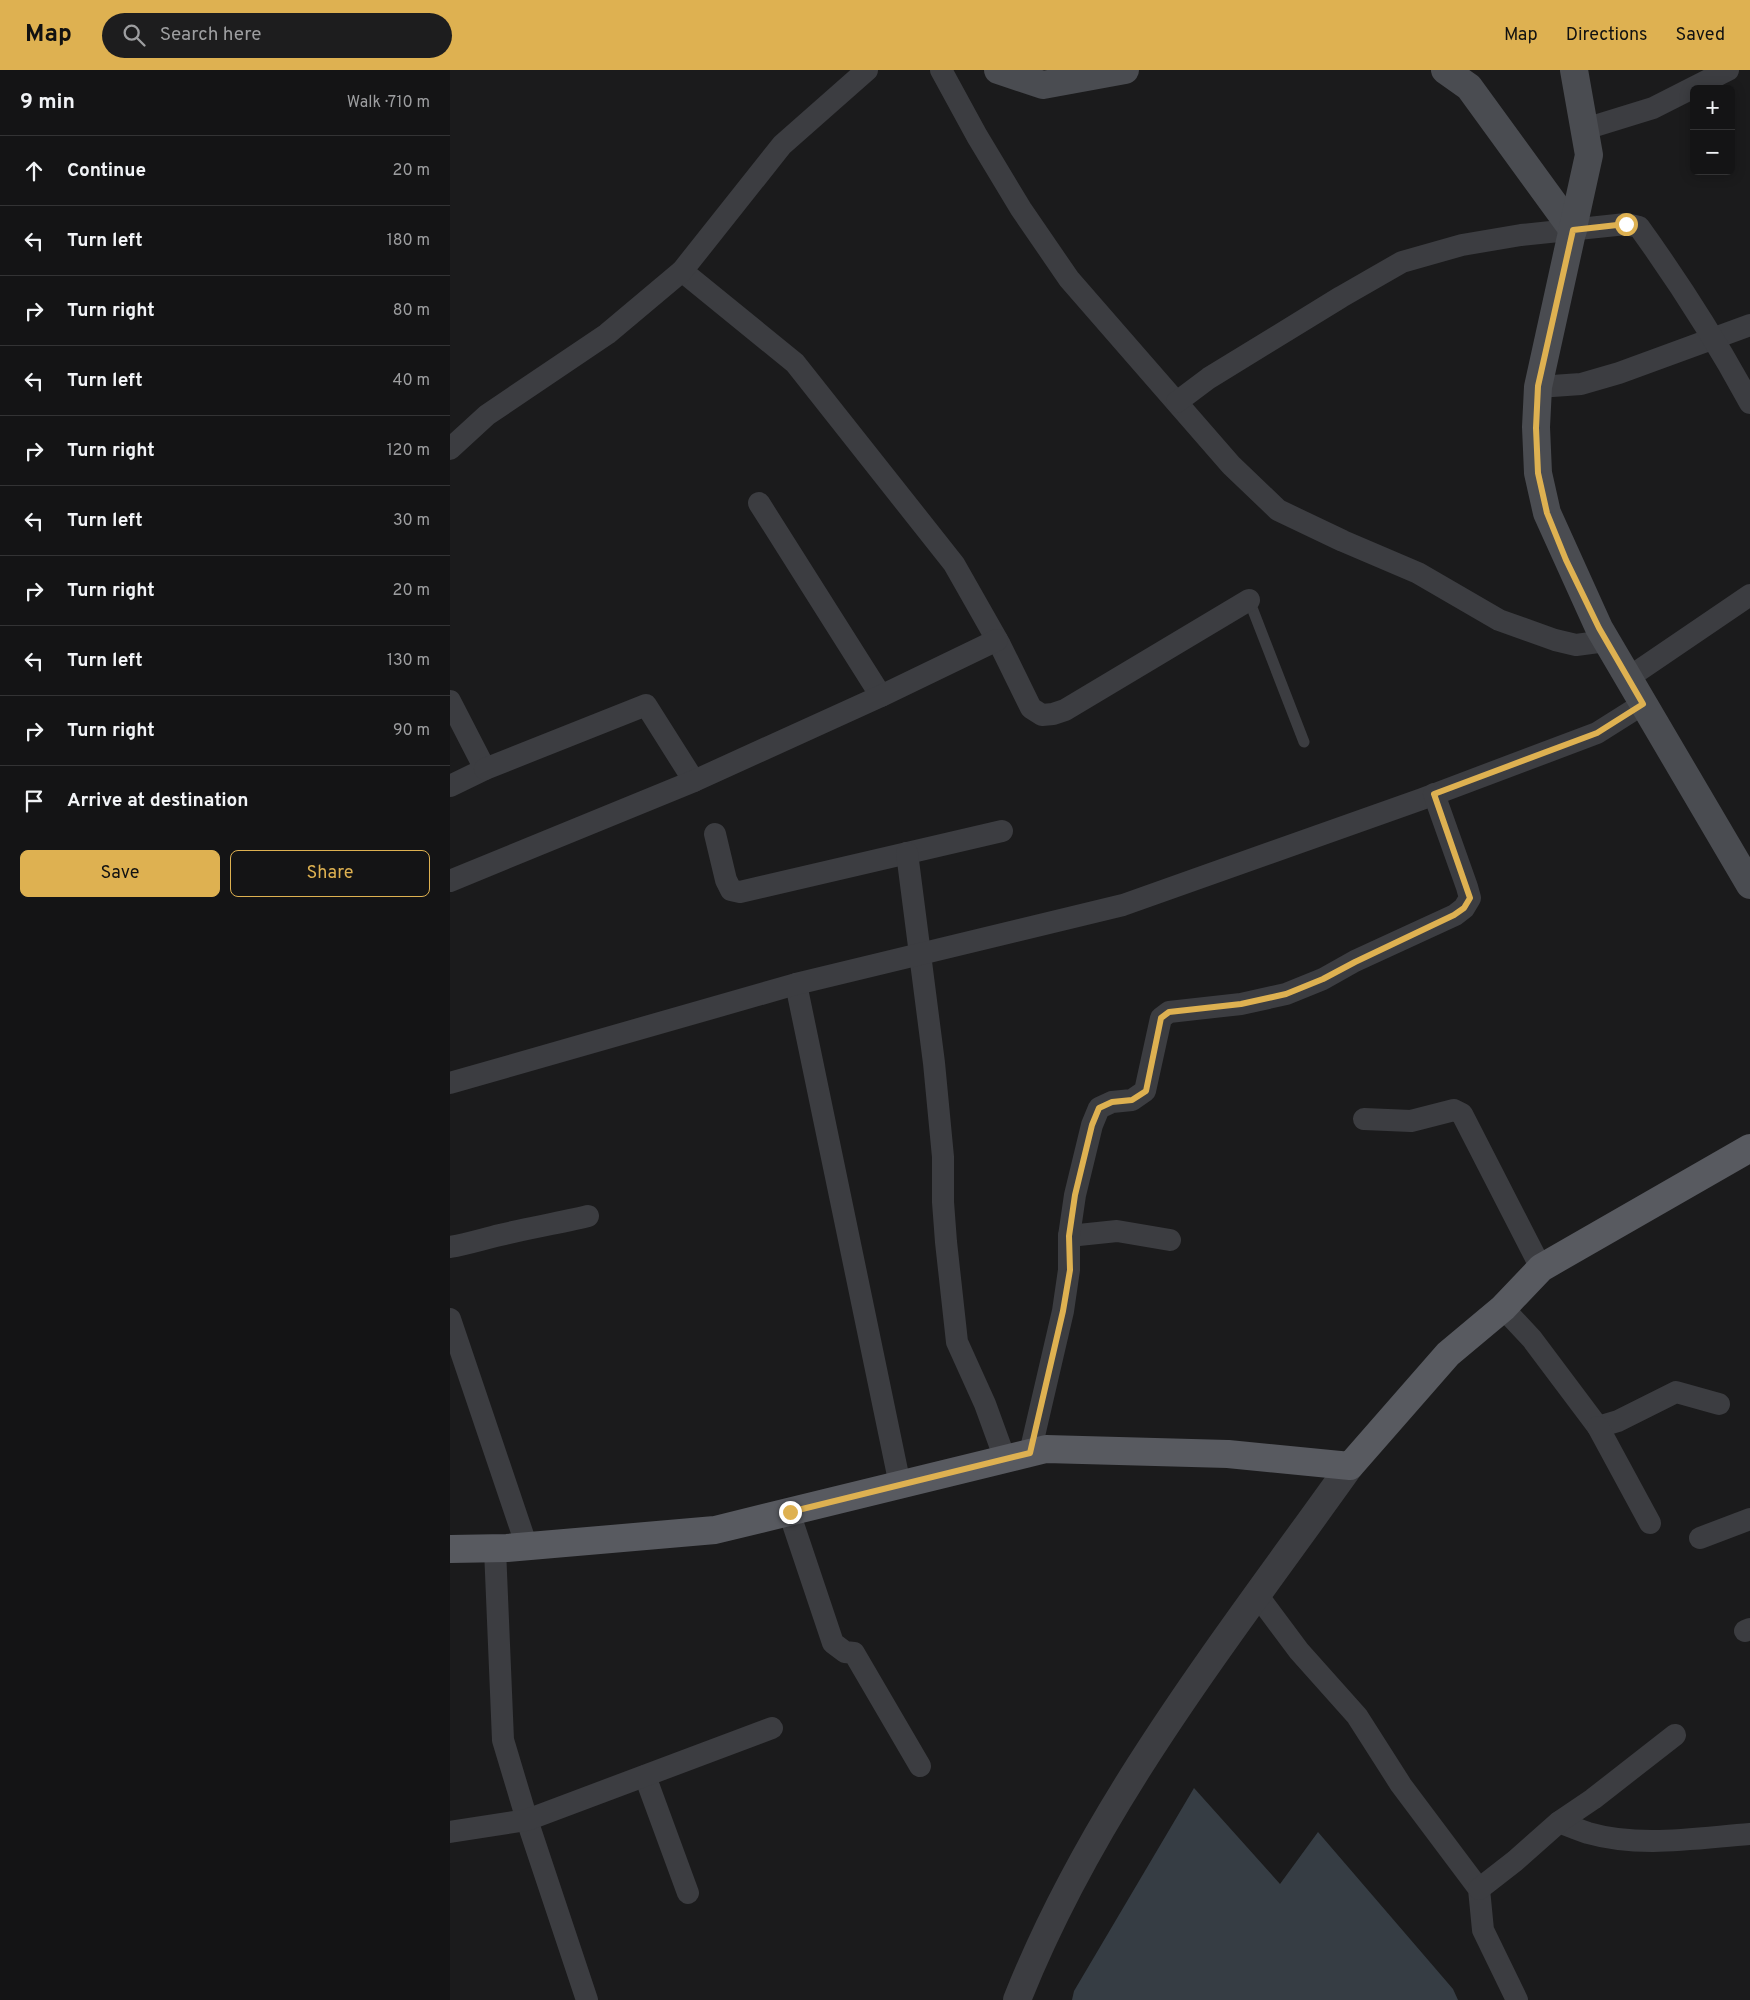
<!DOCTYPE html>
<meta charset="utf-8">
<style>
:root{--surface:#141415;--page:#1d1d1e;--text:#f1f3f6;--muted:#9d9ea0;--line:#333334;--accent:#deb151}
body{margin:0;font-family:Overpass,sans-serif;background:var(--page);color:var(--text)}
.controls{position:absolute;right:15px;top:15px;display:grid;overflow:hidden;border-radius:8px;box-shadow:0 2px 12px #0003}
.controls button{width:45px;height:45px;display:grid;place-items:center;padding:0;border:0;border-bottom:1px solid var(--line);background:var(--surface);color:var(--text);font:25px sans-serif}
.stop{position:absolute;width:15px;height:15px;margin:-11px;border:4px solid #deb151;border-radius:50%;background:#fff}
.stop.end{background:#deb151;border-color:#fff;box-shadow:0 1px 5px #0008}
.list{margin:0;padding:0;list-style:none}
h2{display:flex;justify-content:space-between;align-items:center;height:65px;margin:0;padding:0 20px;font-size:21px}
h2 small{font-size:16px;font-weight:400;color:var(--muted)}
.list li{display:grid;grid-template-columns:32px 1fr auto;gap:15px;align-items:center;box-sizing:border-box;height:70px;padding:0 20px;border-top:1px solid var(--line)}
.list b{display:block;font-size:19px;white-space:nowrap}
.list em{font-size:16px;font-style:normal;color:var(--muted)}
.actions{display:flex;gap:10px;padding:15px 20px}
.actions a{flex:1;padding:11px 0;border:1px solid var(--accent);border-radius:8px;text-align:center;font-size:18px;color:var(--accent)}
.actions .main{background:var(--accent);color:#111}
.icon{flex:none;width:28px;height:28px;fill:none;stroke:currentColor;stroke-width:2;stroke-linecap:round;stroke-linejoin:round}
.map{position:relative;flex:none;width:1300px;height:1930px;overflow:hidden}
header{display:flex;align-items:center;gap:30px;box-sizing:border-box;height:70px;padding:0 25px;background:var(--accent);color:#111}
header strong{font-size:24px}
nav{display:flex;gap:28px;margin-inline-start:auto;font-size:18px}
.search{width:350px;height:45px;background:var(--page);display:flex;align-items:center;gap:12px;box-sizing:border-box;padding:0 18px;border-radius:28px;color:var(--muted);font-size:19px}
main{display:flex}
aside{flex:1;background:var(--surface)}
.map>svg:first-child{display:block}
.water{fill:#363d44}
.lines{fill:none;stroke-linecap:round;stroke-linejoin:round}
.service{stroke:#3c3d41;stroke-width:11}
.minor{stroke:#3c3d41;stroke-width:22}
.tertiary{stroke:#3c3d41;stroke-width:28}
.secondary{stroke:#4a4c51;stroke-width:28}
.primary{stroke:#585a60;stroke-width:28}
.route{stroke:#deb151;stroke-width:6}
</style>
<header>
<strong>Map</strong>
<div class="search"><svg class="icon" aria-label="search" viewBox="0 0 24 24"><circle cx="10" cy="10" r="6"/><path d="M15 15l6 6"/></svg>Search here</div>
<nav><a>Map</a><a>Directions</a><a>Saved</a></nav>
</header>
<main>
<aside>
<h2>9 min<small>Walk · 710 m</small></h2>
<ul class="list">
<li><svg class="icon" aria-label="ahead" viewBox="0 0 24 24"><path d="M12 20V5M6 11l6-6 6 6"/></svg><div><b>Continue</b></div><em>20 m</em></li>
<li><svg class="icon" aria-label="left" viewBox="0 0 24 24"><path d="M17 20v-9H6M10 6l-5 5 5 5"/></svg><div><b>Turn left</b></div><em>180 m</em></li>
<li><svg class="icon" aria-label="right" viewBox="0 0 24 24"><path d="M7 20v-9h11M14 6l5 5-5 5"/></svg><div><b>Turn right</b></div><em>80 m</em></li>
<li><svg class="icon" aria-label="left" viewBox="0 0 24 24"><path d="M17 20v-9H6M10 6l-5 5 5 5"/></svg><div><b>Turn left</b></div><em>40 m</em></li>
<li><svg class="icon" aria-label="right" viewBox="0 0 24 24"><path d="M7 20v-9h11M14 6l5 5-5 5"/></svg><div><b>Turn right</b></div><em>120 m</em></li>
<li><svg class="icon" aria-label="left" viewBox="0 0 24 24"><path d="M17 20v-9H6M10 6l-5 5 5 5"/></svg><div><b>Turn left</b></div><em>30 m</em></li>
<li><svg class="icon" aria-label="right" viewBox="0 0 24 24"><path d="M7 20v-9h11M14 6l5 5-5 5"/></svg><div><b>Turn right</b></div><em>20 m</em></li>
<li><svg class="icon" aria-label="left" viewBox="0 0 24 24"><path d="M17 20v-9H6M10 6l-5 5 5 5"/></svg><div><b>Turn left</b></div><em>130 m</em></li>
<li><svg class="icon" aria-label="right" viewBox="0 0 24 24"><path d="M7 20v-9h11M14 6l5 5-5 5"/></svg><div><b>Turn right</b></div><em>90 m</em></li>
<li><svg class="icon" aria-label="arrive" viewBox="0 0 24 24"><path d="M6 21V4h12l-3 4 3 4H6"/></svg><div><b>Arrive at destination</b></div></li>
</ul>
<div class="actions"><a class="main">Save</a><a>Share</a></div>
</aside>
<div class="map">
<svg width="1300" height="1930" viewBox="0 0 1300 1930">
<rect width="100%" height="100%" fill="#1b1b1c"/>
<path class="water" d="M744,1718L830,1814L868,1762L1003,1919L1008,1930H622L624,1921Z"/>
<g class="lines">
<path class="service" d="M799,530L854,672"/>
<g class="minor">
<path d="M491,0L527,66L571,139L619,209L781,395L828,440L893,471L968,503L1049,550L1105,570L1126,575L1156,571"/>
<path d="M1135,59L1203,38L1278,0"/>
<path d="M232,201L345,293L504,494L550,575L581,638L592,645L603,644L615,640L799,530"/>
<path d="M1088,317L1131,314L1169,303L1300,255"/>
<path d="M727,332L759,308L891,227L952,192L1012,175L1071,165L1176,154L1189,157C1230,214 1267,272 1300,333"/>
<path d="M0,379L37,345L157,264L232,201L332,75L417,0"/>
<path d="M309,433L431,626"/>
<path d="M1178,608L1300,525"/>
<path d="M0,631L35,699L0,716"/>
<path d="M35,699L196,635L244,711"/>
<path d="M265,764L276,810L281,820L290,822L552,761"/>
<path d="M457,783L484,993L493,1087V1132L496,1172L507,1272L535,1334L555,1389"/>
<path d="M0,811L244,711L431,626L547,570"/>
<path d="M346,914L450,1415"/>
<path d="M0,1013L346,914L673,835L972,729L1147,663L1193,634"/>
<path d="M914,1049L961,1051L1004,1040L1012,1044L1091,1198"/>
<path d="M619,1166L667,1161L720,1170"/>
<path d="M0,1177C17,1174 33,1169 50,1165C79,1158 109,1153 138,1146"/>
<path d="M1053,1238L1082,1269L1148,1357L1168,1351L1226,1322L1269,1334"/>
<path d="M0,1249L77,1477"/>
<path d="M1148,1357L1200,1453"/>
<path d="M580,1383L613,1241L619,1200V1166L625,1125L642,1055L649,1038L662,1032L682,1030L695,1021L711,948L719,942L791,934L836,924L873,909L905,891L1005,845L1014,838L1020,828L1017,817L984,724"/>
<path d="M339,1442L383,1573L395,1582L404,1583L470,1696"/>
<path d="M1250,1468L1300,1449"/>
<path d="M45,1479L53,1670L77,1750L137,1930"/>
<path d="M808,1526L849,1581L907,1646L951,1715L1029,1819L1033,1860L1067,1930"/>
<path d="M1295,1561L1300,1559"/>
<path d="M195,1706L238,1823"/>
<path d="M1109,1752C1119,1756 1129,1760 1138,1763C1190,1778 1247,1768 1300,1764"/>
<path d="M0,1762L77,1750L322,1658"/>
<path d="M1029,1819L1065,1791L1109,1752L1143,1729L1225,1665"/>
</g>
<path class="tertiary" d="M567,1930C644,1735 779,1566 900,1396"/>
<g class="secondary">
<path d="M548,0L593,15L675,0"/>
<path d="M995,0L1019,17L1123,160"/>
<path d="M1124,0L1139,85L1088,317L1086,357L1088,403L1097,443L1149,558L1300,815"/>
</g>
<path class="primary" d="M0,1479L57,1478L265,1460L596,1379L778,1384L900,1396L998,1284L1053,1238L1091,1198L1300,1078"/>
</g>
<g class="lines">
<path class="route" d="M340,1442L580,1383L613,1241L620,1200L619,1166L625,1125L642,1055L649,1038L662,1032L682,1030L696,1021L711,948L719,942L791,934L836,924L873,909L905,892L1004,845L1014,838L1020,828L984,724L1147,663L1193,634L1149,558L1116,490L1097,443L1088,403L1086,358L1088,316L1123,160L1176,154"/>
</g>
</svg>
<div class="controls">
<button>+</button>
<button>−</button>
</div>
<div class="stop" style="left:1176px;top:154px"></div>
<div class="stop end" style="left:340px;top:1442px"></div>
</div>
</main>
